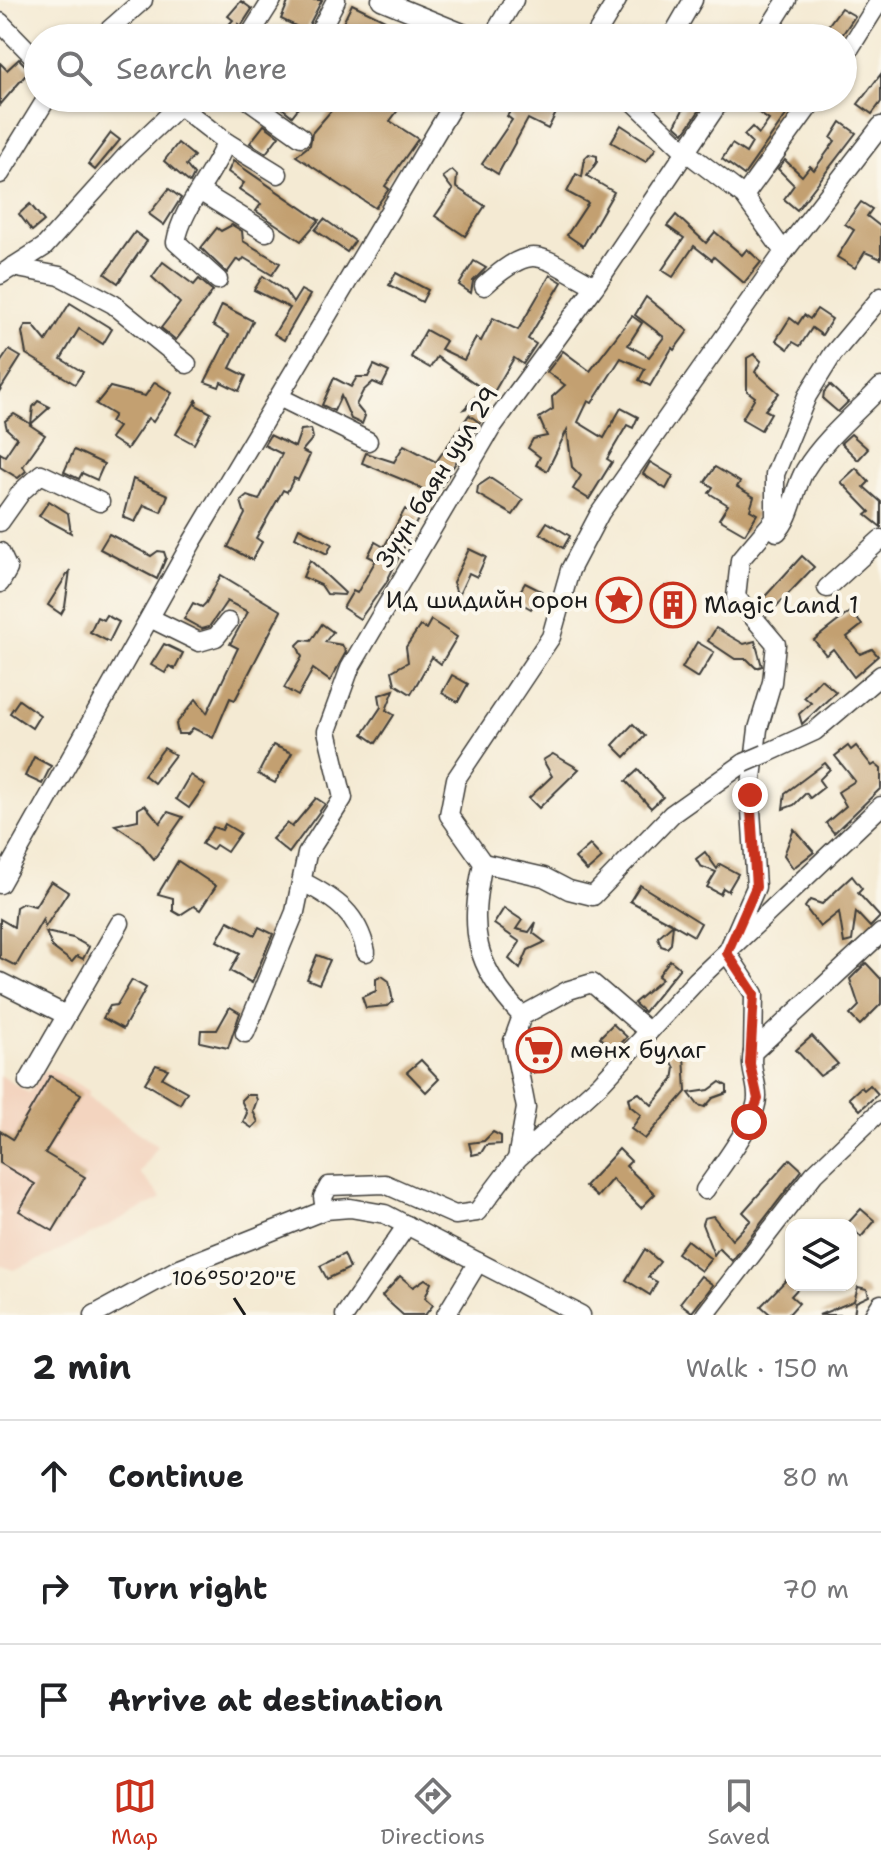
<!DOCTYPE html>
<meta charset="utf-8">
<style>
:root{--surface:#fff;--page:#f6f6f6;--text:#202124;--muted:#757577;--line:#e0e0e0;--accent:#c8321e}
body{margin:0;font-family:"Shantell Sans",sans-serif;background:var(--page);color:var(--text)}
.controls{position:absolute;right:24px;bottom:24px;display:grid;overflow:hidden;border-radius:16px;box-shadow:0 2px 6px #0004}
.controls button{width:72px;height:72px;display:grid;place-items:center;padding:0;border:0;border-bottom:2px solid var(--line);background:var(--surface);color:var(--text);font:40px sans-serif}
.stop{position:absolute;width:24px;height:24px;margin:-18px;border:6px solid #c8321e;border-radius:50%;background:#fff}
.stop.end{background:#c8321e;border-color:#fff;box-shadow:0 2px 8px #0008}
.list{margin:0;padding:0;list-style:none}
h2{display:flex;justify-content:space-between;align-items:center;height:104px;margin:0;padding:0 32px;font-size:34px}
h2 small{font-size:26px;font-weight:400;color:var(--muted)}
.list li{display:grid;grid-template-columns:52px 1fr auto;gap:24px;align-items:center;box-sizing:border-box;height:112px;padding:0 32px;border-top:2px solid var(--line)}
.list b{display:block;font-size:30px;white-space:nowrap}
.list em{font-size:26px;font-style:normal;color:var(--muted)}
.icon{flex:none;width:44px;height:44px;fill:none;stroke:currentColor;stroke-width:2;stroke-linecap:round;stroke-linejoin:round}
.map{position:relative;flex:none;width:881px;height:1315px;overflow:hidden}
.search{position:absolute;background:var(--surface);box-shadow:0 2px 6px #0004;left:24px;right:24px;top:24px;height:88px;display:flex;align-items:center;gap:20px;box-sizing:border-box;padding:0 28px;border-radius:44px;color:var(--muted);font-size:30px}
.sheet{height:440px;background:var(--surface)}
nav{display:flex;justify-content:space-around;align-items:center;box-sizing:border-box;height:112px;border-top:2px solid var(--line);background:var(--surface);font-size:22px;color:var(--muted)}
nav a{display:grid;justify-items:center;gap:4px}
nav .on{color:var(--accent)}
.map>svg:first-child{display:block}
.built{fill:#f3d4bf}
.building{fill:#c3a071}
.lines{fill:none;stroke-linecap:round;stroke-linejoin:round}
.minor-casing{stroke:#3c3b37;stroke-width:21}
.minor{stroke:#fff;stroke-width:18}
.minor-bridge-casing{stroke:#3c3b37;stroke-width:21;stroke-linecap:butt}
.minor-bridge{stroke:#fff;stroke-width:18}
.route{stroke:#c8321e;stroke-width:10}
.ticks{fill:none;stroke:#1c1c1c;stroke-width:3}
.labels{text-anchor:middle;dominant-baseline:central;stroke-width:8;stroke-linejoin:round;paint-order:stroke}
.street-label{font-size:24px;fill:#1c1c1c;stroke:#fbf7ec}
.poi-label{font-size:24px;fill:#1c1c1c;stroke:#fbf7ec;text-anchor:start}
.ticks-label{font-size:20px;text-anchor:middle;fill:#1c1c1c;stroke:#fbf7ec;stroke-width:8;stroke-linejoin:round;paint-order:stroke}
</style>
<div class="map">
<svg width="881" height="1315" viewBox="0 0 881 1315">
<rect width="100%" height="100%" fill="#fbf7ec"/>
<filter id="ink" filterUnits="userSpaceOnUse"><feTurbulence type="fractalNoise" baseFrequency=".0125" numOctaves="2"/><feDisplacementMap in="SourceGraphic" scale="16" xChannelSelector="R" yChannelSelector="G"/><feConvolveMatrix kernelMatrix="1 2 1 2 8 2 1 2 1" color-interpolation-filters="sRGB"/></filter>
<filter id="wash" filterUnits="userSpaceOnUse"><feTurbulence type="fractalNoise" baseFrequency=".006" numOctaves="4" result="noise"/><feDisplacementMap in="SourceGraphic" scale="32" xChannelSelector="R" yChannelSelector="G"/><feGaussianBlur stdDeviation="1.8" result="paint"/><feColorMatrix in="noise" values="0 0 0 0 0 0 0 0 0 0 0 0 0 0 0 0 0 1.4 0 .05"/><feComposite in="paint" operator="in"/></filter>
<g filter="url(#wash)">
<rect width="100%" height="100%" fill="#f4ead3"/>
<path class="built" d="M52,1070L89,1091L87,1096L157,1146L140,1173L162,1198L51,1255L13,1270L0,1265V1075L29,1093L45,1071Z"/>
<g id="blocks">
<g class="building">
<path d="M289,0H322L306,31L281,19Z"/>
<path d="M241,1L252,9L241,26L238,24L236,38H217L233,20L228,16Z"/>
<path d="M352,4L385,20L377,38L342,25Z"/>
<path d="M841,8L855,16L840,38H819Z"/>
<path d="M19,59L30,70L0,105V63L7,70Z"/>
<path d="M881,74V102L872,114L858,104Z"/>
<path d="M270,98H306L292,116Z"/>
<path d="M342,98H407L390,121L418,139L385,186L389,189L375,208L296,156L310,145L312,133Z"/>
<path d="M537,98L560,105L548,129L528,119L498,174L482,164L512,120L507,116L517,102L530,111Z"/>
<path d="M689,98H708L684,133L675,125Z"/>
<path d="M737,98H798L744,175L722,159L732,144L746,153L752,143L744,135L752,127L759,134L769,120Z"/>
<path d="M841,122L856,133L797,210L784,199L794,185L778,169L785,160L802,176L810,166L814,170L835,141L831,138Z"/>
<path d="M264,125L279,136L266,153L250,143Z"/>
<path d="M621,125L656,148L646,162L611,142Z"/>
<path d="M111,133L120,140L95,170L88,164Z"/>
<path d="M178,143L194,156L186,165L194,175L190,183L164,161Z"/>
<path d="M589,154L597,156V162L587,176L614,192L583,246L567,235L588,203L567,192L576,174L582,177L585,158Z"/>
<path d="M233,161L319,220L301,241L256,211L261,204L239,189L244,183L228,172Z"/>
<path d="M452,170L457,175L456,187L485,206L465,236L435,216L453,190L443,177Z"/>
<path d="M169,189L181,198L164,225L149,214Z"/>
<path d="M861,202L872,209L867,216L881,227V259L865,252L855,268L837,257L854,230L845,224Z"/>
<path d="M30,204L44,221L32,231L19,214Z"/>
<path d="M676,215L706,243L715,232L742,255L747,249L761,262L744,283L714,257L712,260L694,246L673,277L662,270L684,238L667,226Z"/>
<path d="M324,219L355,241L347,252L315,230Z"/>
<path d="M232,225L242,231L243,241L280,263L272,275L244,258L241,262L237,259L227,273L201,248L217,228L221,231Z"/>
<path d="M135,232L147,241L118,283L105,274Z"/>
<path d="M474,261L486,268L473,281L471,293L459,285Z"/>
<path d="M163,262L194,285L199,279L213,291L176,340L161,328L180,303L152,277Z"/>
<path d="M396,273L428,290L422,302L389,285Z"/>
<path d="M550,275L562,282L528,339L536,344L523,364L514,358L488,402L464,409L483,389L437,357L430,368L411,357L426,330L446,341L441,349L464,360L476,338L481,341L493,318L518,330Z"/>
<path d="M263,276L285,291L293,303L301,290L310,295L284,340L274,334L290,308L254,290Z"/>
<path d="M646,297L688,331L674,350L672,348L650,386L639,380L645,369L621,358L592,403L588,401L578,422L604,438L621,408L638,417L633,428L627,425L607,459L612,462L589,499L573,489L581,476L572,467L567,430L547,471L536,465L540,457L528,448L533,439L547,436L539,418L553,409L552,397L565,385L547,372L563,351L590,371L632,316L642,323L628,345L649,357L664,337L635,315Z"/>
<path d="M70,303L112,329L103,344L79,329L61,359L83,372L75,384L26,354L22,332L26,325H33L46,341Z"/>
<path d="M222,305L253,321L230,368L246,376L239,391L221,382L219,387L205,382L229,335L213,325Z"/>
<path d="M817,309L832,319L822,335L812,328L800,346L793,342L788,349L776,340L790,318L798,324L804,315L810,319Z"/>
<path d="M9,350L21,357L0,390V363Z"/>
<path d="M754,354L761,361L755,372L779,393L765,410L771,413L761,430L742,419L755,397L747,391V358Z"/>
<path d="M374,365L389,372L382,386L373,382L363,391L356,405L365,416L362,424L351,419L341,396L334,411L322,405L334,378L351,387L357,377H368Z"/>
<path d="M155,382L172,393L153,422L148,418L127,449L110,438L118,427L110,422L114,415L96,404L110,387L145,396Z"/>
<path d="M830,385L848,402L838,412L823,399L824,392Z"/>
<path d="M197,399L196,405L211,413L194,444L176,434Z"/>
<path d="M38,401L50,407L30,425L45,435L23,466L26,471L18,478L0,467V453L5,456L17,438L7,429L5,421L14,414L31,424L33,407Z"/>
<path d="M469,415L480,423L434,498L413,484L362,463L366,453L394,462L404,445L436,462Z"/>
<path d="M311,429L313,438L302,451L310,455L298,480L294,478L287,492L283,490L256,538L262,542L252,560L228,547L245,514L241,501L247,496L259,500L282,454L264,445L270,435L295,447L301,430Z"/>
<path d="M851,434L868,449L858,460L841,443Z"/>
<path d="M74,450L104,464L97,480L82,473L79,479L64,472Z"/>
<path d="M650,462L673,476L666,489L643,474Z"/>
<path d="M715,467L740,482L737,487L754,497L750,510L757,514L745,534L719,519L728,505L709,493L713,487L705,482Z"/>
<path d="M856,468L869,482L864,487L881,502V527L866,515L870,512L841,482Z"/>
<path d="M490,478L523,500L513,515L477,494L478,486Z"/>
<path d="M133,479L168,495L161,512L144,505L135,522L123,517Z"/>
<path d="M49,501L68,513L71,533L39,516Z"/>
<path d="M405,509L419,517L386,583L360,619L343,608L353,591L357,593L376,560L368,556L375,542L384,547Z"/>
<path d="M547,522L570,536L563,548L540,533Z"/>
<path d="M299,528L332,544L327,554L295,537Z"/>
<path d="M109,534L151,556L158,551L164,552L166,558L157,579L100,549Z"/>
<path d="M469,549L486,557L477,577L469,573L458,597L453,582Z"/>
<path d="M802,556L814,567L768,615L758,604Z"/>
<path d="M310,560L345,593L344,595L327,594L321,585L303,577Z"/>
<path d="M70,570L65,607L61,614L48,605Z"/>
<path d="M221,575L281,611L235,700L230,698L213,738L193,728L188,734H178L176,724L196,699L207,713L238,648L230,644L248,612L227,601L209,627L202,629L184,619L193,603L202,607L206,603Z"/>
<path d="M525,583L541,591L531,609L515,600Z"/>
<path d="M665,586L694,607L681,624L652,602Z"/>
<path d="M851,611L862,625L847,637L860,654L872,649L878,656L854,677L833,649L826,655L814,640Z"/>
<path d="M106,615L119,622L109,642L90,632L97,617L103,620Z"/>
<path d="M431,620L457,637L441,664L432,657L411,694L395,684L392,671L408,662L406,647L420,626L426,629Z"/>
<path d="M322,624L333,632L325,642L342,645L346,652L330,681L313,669L298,696L284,688L302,657L297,645L302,640L311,641Z"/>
<path d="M716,628L744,644L755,641L762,666L756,668L747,659H735L708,641Z"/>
<path d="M697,642L714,652L698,678L682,668Z"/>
<path d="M164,644L183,653L175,669L169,666L165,673L151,665Z"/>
<path d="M452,675L468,684L458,702L442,693Z"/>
<path d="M821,679L836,692L802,724L799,714L811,703L804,697Z"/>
<path d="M394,690L386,710L394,715L376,743L363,734L381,707L379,695Z"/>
<path d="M19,700L40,715L32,728L10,713Z"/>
<path d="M633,724L645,736L625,757L613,745Z"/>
<path d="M273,745L292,753L275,783L258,774Z"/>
<path d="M848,746L851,750L856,746L872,766L875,764L881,769V788L834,833L826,823L846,806L838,792L855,781L835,756Z"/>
<path d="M164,748L175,755L154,783L144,775Z"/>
<path d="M553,754L579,769L539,808L529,798L552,776L543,760Z"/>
<path d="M34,757L51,766L42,784L25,776Z"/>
<path d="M825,763L830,769L819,780L824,787L810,798L806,793L794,805L783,809L785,793Z"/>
<path d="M638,770L663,797L651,808L626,781Z"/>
<path d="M190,775L205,785L189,808L176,799Z"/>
<path d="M316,798L325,804L289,853L272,839L287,823L292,827Z"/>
<path d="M145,805L160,823L168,812L183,817L154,859L140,842L115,825L138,820V809Z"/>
<path d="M225,824L240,833L227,852L216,845L212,850L202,844L213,827L222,830Z"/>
<path d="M794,829L814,852L793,868L784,855Z"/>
<path d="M590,845L602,858L587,871L575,858Z"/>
<path d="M705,852L717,869L720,864L738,874L728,891L723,888L720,894L707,887L716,872L700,866L696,859Z"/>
<path d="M178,861L216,886L200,910L194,906L180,915L173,911V898L158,894Z"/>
<path d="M852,876L862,889L858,893L880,917L870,927L856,912L852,941L844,943L839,912L820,927L805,907L810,900L822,904Z"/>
<path d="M51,881L68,892L45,927L43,919L16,966L0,958V919L14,927L16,907L23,903L35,906Z"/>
<path d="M640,885L701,923L694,936L673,924L671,944L667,948L661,946L658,937L673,924L630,901Z"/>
<path d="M504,908L522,920L516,929L529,932L536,922L533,933L545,942L528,950L520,969L509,959L520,942L494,924Z"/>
<path d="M228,921L255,935L259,927L273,934L252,983L230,971L240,953L217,941Z"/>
<path d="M46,932L73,938L89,947L83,959L77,956L72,962L52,947Z"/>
<path d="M317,955L330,960L319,984L307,979Z"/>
<path d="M670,960L680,968L644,1012L634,1003L662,979L658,976Z"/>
<path d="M866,963L881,979V1004L860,1025L850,1015L859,1006L850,979Z"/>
<path d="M382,976L389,981L393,1002L387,1006L366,1008L362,997L376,991V979Z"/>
<path d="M132,980L146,988L123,1029L103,1018L110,1006L117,1005Z"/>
<path d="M230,1007L240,1013L228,1048L200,1042L201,1030H217Z"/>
<path d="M613,1024L627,1037L614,1051L600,1037Z"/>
<path d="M533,1035L547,1055L540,1060L544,1065L534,1073L525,1042Z"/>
<path d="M812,1036L838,1064L820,1076L796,1050Z"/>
<path d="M676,1048L684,1055L686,1092L645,1139L631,1129L641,1115L630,1106L628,1098L639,1093L652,1105L673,1080L675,1068L668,1055Z"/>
<path d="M421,1060L439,1079L426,1092L407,1072Z"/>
<path d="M156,1065L168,1069L162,1078L187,1092L180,1104L145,1083Z"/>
<path d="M50,1076L81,1094L45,1153L85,1177L53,1231L19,1211L35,1184L0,1163V1131L13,1139Z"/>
<path d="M720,1082L727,1086V1093L713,1098L705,1107L698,1105L689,1093L709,1090Z"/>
<path d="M870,1085L878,1094L860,1110L849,1098L861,1087L864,1090Z"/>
<path d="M246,1095H255L257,1100L253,1111L258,1122L252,1128L243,1122L247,1113L241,1100Z"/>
<path d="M493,1132L501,1136V1144L486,1145L481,1153L472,1155L469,1143L484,1141Z"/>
<path d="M619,1149L631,1161L626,1166L655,1194L641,1208L612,1179L597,1197L585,1186Z"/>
<path d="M790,1159L802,1170L732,1261L719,1248L714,1255L702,1224L704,1218L713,1216L732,1240L751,1220L743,1212Z"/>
<path d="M861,1209L875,1221L861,1237L847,1224Z"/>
<path d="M687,1240L711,1259L701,1271L677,1253Z"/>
<path d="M645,1249L660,1262L648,1277L657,1282L650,1295L626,1280Z"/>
<path d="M344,1254L350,1268L327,1279L320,1266Z"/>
<path d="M791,1275V1285H801L791,1296L799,1303L788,1315H771L761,1306Z"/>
<path d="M400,1276L413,1287L425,1279L431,1283L425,1298L433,1305L425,1315H403L382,1296Z"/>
<path d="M701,1276L713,1285L692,1312L680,1303Z"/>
<path d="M858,1287L867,1289L869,1296L856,1302L854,1315H819L854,1301Z"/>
</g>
</g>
</g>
<g filter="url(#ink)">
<use href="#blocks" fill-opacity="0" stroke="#3c3b37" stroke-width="2"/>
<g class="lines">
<g class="minor-casing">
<g id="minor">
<path d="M381,0L475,38"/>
<path d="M0,22L38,61"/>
<path d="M100,38L143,0"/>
<path d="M248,38L272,0"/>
<path d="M316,38L336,0"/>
<path d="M492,38L514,0"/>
<path d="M594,38L617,0"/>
<path d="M671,38L693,0"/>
<path d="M763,38L787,0"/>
<path d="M843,59L880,0"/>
<path d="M246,98L301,137"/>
<path d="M177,104L226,142L278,174"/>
<path d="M0,174L47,98"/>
<path d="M201,192L266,232"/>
<path d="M744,196L815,98"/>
<path d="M784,252L881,126"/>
<path d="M12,267L60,276L113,304L187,364"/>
<path d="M0,275L44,247L127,155L187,98"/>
<path d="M218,280L176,242C182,207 213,176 226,142"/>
<path d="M484,286C536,239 539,257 595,286"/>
<path d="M279,397L368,441"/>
<path d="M0,522L22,491L41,474L100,502"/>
<path d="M777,532C792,517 794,488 805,470C824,439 856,413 881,387"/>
<path d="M0,552L8,569L0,583"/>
<path d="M827,588L881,539"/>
<path d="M150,618L199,642L216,637L228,622"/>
<path d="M765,754L815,731L881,675"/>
<path d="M483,863L544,877L569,890L593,896L672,814L744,763"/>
<path d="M303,882C336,899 358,914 366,952"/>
<path d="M0,884L192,542L457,98"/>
<path d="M0,982L66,1015"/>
<path d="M522,1016L569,990L592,983L648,1031"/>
<path d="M245,1033L295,912L307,854L343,798L327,731L350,668L492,427L595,286L722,98"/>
<path d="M753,1052L754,994L727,953L756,887L750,795L758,729L772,682L776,644L736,597L740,560L775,519V474L807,396L833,354L881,297"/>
<path d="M28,1082L120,923"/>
<path d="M517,1159L601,1083L697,980L881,806"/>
<path d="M705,1190C719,1169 758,1120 757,1096C757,1080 749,1069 753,1052L881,933"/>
<path d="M325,1210L323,1197L329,1186L385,1184L455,1215L477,1212L517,1159L526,1108L513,1041L522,1016C473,965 469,929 483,863L449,815L456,779L551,637L570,570L600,513L784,252L744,196L685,151L633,101L622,98"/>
<path d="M94,1315L182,1267L325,1210L350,1208L385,1214L581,1315"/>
<path d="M345,1315L407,1225"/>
<path d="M446,1315L478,1262"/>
<path d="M705,1315L814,1174L881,1110"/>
<path d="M874,1315L881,1304"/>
</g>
</g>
<use href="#minor" class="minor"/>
<g class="minor-bridge-casing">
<path id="minor-bridge" d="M744,763L765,754"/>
</g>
<use href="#minor-bridge" class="minor-bridge"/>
</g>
</g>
<g class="lines" filter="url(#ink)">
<path class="route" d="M749,1122L758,1099L750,1064L754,994L727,953L756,887L750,795"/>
</g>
<path class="ticks" d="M234,1298L245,1315"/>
<defs>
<g id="sight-ring" transform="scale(2.3)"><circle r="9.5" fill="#fbf7ec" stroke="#c8321e" stroke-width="1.5"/><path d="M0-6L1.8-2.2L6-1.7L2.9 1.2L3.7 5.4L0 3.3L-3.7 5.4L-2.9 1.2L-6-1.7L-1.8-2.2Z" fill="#c8321e"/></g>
<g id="building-ring" transform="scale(2.3)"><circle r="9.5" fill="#fbf7ec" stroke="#c8321e" stroke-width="1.5"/><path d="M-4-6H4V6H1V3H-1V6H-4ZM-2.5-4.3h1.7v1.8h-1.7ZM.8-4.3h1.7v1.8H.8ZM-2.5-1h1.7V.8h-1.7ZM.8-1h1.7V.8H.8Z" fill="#c8321e"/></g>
<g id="supermarket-ring" transform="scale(2.3)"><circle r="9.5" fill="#fbf7ec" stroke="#c8321e" stroke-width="1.5"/><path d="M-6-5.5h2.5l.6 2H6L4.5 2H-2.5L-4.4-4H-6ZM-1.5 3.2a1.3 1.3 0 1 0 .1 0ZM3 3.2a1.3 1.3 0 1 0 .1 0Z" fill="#c8321e"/></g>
</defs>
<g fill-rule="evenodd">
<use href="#sight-ring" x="619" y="600"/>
<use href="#building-ring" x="673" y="605"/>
<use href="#supermarket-ring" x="539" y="1050"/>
</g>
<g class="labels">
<g class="street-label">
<text transform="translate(437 477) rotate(-58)">Зүүн баян уул 29</text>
</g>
<g class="poi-label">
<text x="588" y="600" text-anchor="end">Ид шидийн орон</text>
<text x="704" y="605">Magic Land 1</text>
<text x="570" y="1050">мөнх булаг</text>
</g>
</g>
<g class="ticks-label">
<text x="234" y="1285">106°50'20"E</text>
</g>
</svg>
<div class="controls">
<button><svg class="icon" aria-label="layers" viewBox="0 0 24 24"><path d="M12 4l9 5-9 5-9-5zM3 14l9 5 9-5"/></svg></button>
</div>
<div class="stop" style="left:749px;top:1122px"></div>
<div class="stop end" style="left:750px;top:795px"></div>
<div class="search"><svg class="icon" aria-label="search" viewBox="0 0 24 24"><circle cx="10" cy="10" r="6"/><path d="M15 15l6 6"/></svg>Search here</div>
</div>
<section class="sheet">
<h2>2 min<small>Walk · 150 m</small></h2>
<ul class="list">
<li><svg class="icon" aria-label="ahead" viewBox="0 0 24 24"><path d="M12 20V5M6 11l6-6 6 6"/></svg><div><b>Continue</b></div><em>80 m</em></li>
<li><svg class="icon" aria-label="right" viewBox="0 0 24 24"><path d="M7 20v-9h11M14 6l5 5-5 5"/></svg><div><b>Turn right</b></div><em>70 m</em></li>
<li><svg class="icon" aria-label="arrive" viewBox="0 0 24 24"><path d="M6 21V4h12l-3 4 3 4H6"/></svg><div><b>Arrive at destination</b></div></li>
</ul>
</section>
<nav>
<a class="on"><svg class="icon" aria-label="map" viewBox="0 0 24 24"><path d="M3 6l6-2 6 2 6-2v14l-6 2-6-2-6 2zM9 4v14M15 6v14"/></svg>Map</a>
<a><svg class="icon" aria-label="directions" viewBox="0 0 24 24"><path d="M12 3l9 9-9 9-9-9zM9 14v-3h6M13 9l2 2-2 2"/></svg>Directions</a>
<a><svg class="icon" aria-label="saved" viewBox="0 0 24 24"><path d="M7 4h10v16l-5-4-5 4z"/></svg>Saved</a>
</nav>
